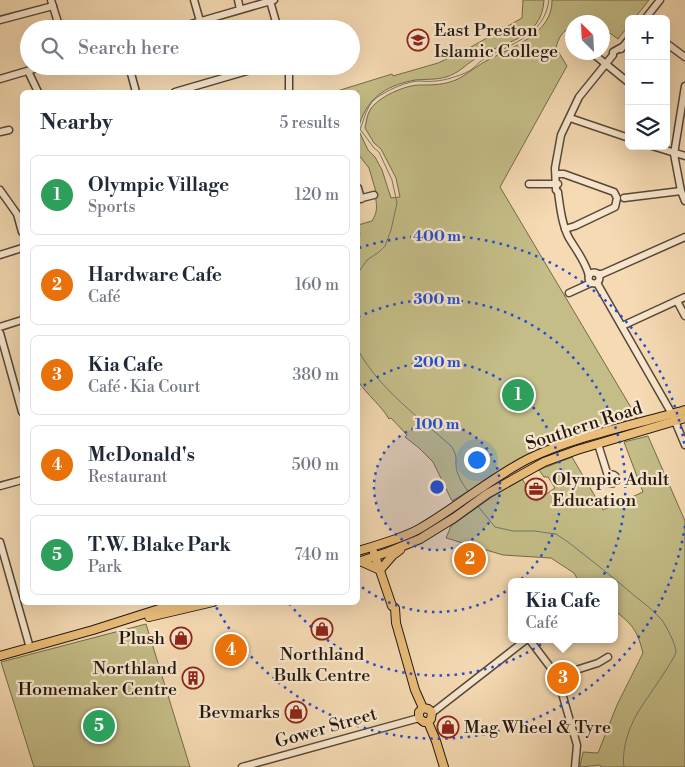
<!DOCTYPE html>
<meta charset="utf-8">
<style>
:root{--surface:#fff;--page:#f2f2f3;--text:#1f2937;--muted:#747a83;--line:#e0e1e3;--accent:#2563eb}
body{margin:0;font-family:"Libre Bodoni",serif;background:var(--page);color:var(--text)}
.controls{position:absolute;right:15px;top:15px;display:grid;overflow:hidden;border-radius:8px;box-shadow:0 5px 20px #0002}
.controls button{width:45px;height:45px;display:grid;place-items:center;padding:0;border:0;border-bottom:1px solid var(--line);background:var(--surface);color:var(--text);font:25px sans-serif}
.compass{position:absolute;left:565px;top:15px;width:45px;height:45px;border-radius:50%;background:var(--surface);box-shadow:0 5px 20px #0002;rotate:336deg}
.you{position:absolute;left:476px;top:459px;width:18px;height:18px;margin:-12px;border:4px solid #fff;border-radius:50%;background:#1a73e8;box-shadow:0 0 0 8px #1a73e833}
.badge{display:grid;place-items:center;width:32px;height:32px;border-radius:50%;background:var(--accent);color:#fff;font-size:16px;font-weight:700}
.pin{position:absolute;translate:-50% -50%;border:2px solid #fff;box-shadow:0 1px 5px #0006}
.popup{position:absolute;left:508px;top:578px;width:110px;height:65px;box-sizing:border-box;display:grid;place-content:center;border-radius:8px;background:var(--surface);filter:drop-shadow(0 1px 4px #0005);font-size:16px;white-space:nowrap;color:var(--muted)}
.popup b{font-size:19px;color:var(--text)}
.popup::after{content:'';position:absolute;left:50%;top:100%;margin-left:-10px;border:10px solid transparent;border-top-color:var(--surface)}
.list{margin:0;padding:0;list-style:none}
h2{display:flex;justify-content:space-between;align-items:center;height:65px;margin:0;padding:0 20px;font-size:21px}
h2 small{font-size:16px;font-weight:400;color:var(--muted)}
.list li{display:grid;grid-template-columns:32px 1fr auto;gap:15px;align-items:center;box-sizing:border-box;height:80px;margin:0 10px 10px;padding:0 10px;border:1px solid var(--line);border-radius:8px}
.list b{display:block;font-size:19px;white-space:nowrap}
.list p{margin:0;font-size:16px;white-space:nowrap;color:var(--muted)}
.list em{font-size:16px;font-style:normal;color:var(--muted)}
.icon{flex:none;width:28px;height:28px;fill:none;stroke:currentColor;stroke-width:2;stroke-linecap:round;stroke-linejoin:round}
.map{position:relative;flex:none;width:685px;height:767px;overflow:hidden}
.search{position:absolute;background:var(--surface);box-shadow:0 5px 20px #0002;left:20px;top:20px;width:340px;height:55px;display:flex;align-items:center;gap:12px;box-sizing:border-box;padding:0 18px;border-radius:28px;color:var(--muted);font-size:19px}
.panel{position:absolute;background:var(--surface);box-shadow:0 5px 20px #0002;left:20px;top:90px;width:340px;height:515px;border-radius:8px}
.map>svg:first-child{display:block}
.green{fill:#c4bd87;stroke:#736a4b}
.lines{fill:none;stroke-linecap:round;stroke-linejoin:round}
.stream{stroke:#6c7972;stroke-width:1}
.minor-casing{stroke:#574838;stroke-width:9}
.major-casing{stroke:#22180f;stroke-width:10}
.minor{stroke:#f8e7ce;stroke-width:6}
.major{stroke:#eabd7a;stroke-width:8}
.ring{fill:none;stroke:#1d4ed8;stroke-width:2.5;stroke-dasharray:2.5 5}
.labels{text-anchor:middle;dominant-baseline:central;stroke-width:4.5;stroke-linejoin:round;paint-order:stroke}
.poi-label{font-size:18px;fill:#22180f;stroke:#f8e7ce;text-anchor:start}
.street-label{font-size:18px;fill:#22180f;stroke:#f8e7ce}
.centre{fill:#1d4ed8;stroke:#f8e7ce;stroke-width:2.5}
.ring-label{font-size:15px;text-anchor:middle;font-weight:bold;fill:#1d4ed8;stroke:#f8e7ce;stroke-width:4.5;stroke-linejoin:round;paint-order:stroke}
</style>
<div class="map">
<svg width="685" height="767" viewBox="0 0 685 767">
<rect width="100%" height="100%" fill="#f5dab3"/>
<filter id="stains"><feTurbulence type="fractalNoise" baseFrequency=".004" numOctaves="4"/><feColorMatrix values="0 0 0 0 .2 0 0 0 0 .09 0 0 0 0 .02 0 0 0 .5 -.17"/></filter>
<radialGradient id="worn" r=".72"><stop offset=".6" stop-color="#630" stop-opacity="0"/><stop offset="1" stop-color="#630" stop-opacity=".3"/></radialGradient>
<g class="green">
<path d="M523,0H544C542,41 501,41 475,59C464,66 459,73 446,77C436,80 425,79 415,80C384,86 366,99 358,129L368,150L375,157L382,170L391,198L400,197L396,178L381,149L374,143L365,128C366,123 367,115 370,110C378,97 405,85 420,85C430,85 440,85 450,82C464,78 473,68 486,61C510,48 553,34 552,0H649L634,19H629V25L618,39L603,28L602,22H572V27C563,30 558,38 556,48L567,66L500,187L639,421L562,443L498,473L452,501L433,462L419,448L405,437L407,435L391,418L389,419C381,405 367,395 358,381V237L360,234L358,225L372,221C379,210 376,204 375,192H376L369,168L358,154V92H334L392,74L393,76L438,63L464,51L522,18Z"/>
<path d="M648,436L685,521V767H601L600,765L580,767L583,752L598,753L617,705L643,653C637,630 633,625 614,610V582H579L574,573L551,558L503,555L446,538L451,526L492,497L522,479L536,501L555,488L548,477H544L539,470L572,457L603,510L643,492L624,442Z"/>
<path d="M146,624L190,767H34L1,662Z"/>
</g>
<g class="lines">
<g class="stream">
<path d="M358,273L367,260L379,252L385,246L391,230L397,203L392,180L379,152L374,148L360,129C365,118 366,107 375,99C385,91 409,80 421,81C431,82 441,81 451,78C457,76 464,74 469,71C475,68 478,62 484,59C511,43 544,37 549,0"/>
<path d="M358,350C380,390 419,417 452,447C459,460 454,460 457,471C459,479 465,487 469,493"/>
<path d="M477,505L495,527L513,531H534L556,534L568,542C591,560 614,578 636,597C645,604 655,612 662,620C666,626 676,644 676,652C676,657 645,701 640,709C630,724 621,749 624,767"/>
</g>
<g class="minor-casing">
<g id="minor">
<path d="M51,0L60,29"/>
<path d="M194,0L200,21"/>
<path d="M238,0L240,9"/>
<path d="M270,1L278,29"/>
<path d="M645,19L660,0"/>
<path d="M0,20L53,6"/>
<path d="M174,29L274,0"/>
<path d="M666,43L685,57"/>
<path d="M621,49L629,39"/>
<path d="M591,52L628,82"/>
<path d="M129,66L136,92"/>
<path d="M288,66L289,72V92"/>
<path d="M28,71L38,92"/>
<path d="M0,79L44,66"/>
<path d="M685,86L674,154L681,191L685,201"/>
<path d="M175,92L264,66"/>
<path d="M570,118L629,138"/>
<path d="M0,132L9,130"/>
<path d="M652,146L685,156"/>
<path d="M559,174H564L614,192L617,198L615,207L575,226L565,229"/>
<path d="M529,184H558"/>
<path d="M358,188L361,199"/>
<path d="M0,190L17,214L22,232"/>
<path d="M624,198L681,191"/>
<path d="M358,199L374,195"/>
<path d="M0,255L22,248"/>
<circle cx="594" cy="278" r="5.5"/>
<path d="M598,274H602L685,237"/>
<path d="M589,276C586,262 576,250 569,238C562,225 560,207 558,192L556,190L555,168L561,135L579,97L613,55V52L622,47"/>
<path d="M597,283L672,414L685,445"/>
<path d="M569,293L591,283"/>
<path d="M677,301L685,316"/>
<path d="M622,326L685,297"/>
<path d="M0,327L22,320"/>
<path d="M0,333L22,412"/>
<path d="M598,444L608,476"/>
<circle cx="612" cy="479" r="4.5"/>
<path d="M0,486L22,480"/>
<path d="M0,542L30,648"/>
<path d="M529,639L557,676L577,745L575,767"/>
<path d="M557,676L598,663L608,657"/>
<path d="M432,713L527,639"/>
<path d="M242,767L419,718"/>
</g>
</g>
<g class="major-casing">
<g id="major">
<path d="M358,551C375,546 403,538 419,529C456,508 489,479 528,459C575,436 634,425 685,410"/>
<path d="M374,553L392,606L395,608L396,623L415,690L423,708"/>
<path d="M360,561L380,570"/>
<path d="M358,562L388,552L420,539L454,518L487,494L544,462L577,450L685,418"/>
<path d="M380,570L393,555L400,550"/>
<path d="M149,617L213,602"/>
<path d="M0,656L93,630L181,602"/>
<path d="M423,708L419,712V718L424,722H428"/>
<path d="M423,708L428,709L432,712L431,719L428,722"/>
<path d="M428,722L436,741L444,767"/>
</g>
</g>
<use href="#minor" class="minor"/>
<use href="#major" class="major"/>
</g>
<circle cx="437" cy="487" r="63" fill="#1d4ed8" fill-opacity=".12"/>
<g class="ring">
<circle cx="437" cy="487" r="63"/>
<path d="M358 390A125 125 0 1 1 358 584"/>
<path d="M358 317A188 188 0 1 1 289 603"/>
<path d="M685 526A251 251 0 0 1 214 603M359 248A251 251 0 0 1 685 448"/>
</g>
<defs>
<g id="school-ring" transform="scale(1.125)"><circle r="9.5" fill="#f8e7ce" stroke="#8f2418" stroke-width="1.5"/><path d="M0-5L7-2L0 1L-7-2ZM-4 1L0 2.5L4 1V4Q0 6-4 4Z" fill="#8f2418"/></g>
<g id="office-ring" transform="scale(1.125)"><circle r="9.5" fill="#f8e7ce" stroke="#8f2418" stroke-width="1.5"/><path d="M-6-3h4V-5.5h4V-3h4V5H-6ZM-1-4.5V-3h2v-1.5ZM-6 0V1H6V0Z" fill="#8f2418"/></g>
<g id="shop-ring" transform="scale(1.125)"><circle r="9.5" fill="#f8e7ce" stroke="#8f2418" stroke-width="1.5"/><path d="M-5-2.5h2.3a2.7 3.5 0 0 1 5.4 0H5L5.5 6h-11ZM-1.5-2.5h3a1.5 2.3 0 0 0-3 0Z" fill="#8f2418"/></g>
<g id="building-ring" transform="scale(1.125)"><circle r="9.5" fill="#f8e7ce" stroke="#8f2418" stroke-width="1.5"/><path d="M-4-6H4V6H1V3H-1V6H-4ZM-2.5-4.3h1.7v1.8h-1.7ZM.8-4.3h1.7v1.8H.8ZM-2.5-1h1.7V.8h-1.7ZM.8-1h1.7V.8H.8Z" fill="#8f2418"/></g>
</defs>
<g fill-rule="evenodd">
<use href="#school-ring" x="418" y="40"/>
<use href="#office-ring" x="536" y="489"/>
<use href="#shop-ring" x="322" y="629"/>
<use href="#shop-ring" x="181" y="638"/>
<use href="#building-ring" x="193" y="678"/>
<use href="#shop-ring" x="296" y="712"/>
<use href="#shop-ring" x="448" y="727"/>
</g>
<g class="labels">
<g class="poi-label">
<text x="434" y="30">East Preston<tspan x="434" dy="21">Islamic College</tspan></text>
<text x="552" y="479">Olympic Adult<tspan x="552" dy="21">Education</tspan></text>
<text x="165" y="638" text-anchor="end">Plush</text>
<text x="322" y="654" text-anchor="middle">Northland<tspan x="322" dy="21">Bulk Centre</tspan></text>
<text x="177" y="668" text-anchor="end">Northland<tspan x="177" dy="21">Homemaker Centre</tspan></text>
<text x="280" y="712" text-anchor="end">Bevmarks</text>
<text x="464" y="727">Mag Wheel &amp; Tyre</text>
</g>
<g class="street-label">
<text transform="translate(584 426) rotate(-18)">Southern Road</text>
<text transform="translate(326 728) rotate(-16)">Gower Street</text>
</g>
</g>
<circle cx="437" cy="487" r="8" class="centre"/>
<g class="ring-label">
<text x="437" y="241">400 m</text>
<text x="437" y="304">300 m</text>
<text x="437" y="367">200 m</text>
<text x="437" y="429">100 m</text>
</g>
<rect width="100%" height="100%" filter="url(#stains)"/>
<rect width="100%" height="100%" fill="url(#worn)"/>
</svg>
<div class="controls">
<button>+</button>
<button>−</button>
<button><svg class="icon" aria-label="layers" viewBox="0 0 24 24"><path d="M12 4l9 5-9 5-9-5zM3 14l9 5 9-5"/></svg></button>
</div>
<svg class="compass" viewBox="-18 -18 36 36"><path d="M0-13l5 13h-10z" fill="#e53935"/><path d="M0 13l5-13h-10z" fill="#747a83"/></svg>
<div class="you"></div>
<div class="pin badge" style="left:518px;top:395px;background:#2e9e5b">1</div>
<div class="pin badge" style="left:470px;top:559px;background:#e8710a">2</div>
<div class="pin badge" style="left:563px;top:678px;background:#e8710a">3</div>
<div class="popup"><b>Kia Cafe</b>Café</div>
<div class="pin badge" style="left:231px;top:650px;background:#e8710a">4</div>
<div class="pin badge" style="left:99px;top:726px;background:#2e9e5b">5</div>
<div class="search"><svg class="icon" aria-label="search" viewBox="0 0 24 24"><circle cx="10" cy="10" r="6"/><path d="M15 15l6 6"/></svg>Search here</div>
<section class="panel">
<h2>Nearby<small>5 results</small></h2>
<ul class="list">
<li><span class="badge" style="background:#2e9e5b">1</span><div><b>Olympic Village</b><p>Sports</p></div><em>120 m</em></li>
<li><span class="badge" style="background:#e8710a">2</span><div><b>Hardware Cafe</b><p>Café</p></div><em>160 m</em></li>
<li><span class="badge" style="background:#e8710a">3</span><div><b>Kia Cafe</b><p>Café · Kia Court</p></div><em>380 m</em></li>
<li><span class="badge" style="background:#e8710a">4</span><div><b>McDonald's</b><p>Restaurant</p></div><em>500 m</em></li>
<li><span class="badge" style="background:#2e9e5b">5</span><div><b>T.W. Blake Park</b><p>Park</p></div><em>740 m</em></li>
</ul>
</section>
</div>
